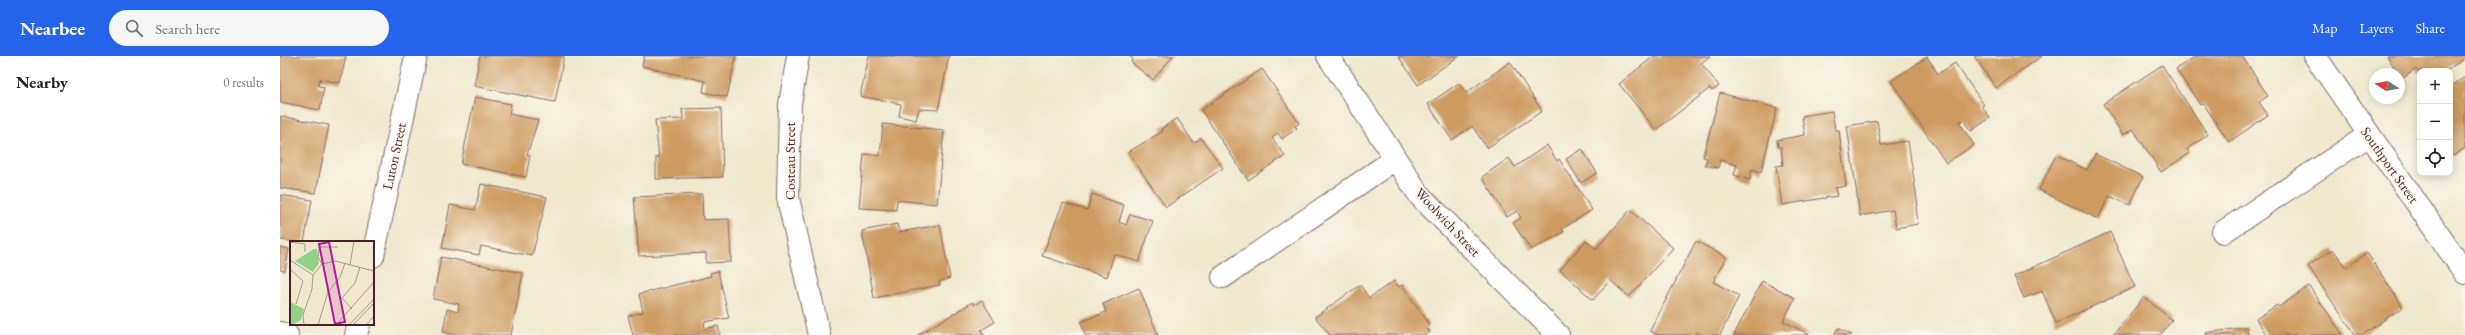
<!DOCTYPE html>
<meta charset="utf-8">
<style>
:root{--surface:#fff;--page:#f6f6f6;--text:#202124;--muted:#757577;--line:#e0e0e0;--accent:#2563eb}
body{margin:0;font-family:"EB Garamond",serif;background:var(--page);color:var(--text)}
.controls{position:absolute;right:12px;top:12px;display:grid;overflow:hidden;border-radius:8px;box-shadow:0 2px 10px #0003}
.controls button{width:36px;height:36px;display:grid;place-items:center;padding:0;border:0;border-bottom:1px solid var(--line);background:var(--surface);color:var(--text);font:20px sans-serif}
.compass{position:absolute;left:2089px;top:12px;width:36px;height:36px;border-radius:50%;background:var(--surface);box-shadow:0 2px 10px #0003;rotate:281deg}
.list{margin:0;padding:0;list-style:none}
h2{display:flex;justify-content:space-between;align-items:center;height:52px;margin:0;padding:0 16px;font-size:17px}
h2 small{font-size:13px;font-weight:400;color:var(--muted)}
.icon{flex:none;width:22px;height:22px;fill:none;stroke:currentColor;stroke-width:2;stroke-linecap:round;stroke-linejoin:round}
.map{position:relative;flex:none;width:2185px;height:279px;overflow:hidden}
header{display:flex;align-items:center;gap:24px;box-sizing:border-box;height:56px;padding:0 20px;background:var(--accent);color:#fff}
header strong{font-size:19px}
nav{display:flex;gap:22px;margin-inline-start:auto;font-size:14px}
.search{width:280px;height:36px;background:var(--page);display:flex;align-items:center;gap:10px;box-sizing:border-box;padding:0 14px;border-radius:22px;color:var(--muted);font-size:15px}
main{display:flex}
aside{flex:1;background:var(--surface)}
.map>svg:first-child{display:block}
.building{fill:#cd9b61}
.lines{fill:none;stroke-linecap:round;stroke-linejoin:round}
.street-casing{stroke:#846564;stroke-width:24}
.secondary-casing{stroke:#846564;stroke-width:24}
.street{stroke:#fff;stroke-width:22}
.secondary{stroke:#fff;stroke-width:22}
.labels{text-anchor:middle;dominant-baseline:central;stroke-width:4;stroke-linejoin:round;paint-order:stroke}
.street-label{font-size:14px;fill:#4a1f2b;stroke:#fbf7ec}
.inset-road{fill:none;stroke:#ad988c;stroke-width:1}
.view{fill:#b5179e;fill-opacity:0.15;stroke:#b5179e;stroke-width:2}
.inset-edge{fill:none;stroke:#4a1f2b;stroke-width:2}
</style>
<header>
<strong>Nearbee</strong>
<div class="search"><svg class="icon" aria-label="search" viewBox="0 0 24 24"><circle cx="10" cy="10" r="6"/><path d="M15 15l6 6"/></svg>Search here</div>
<nav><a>Map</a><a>Layers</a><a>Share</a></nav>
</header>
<main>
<aside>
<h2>Nearby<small>0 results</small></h2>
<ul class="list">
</ul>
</aside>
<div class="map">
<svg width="2185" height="279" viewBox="0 0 2185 279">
<rect width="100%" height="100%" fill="#fbf7ec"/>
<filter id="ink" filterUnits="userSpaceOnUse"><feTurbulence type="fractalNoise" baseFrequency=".025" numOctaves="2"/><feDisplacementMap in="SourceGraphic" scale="8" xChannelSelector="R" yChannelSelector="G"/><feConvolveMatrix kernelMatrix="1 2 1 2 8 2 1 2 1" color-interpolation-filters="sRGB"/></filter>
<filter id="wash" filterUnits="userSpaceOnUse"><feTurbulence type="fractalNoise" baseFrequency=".012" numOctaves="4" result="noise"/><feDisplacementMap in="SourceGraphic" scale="16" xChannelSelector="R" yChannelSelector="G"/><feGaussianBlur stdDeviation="0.9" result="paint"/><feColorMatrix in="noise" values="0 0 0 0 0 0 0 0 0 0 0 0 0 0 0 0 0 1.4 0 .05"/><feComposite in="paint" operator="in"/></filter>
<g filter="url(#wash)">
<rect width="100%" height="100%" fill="#efe8cd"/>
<g id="blocks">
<g class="building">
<path d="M0,0H66L60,27L40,23L38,30L44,31L40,54L0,46Z"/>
<path d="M200,0H284L275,46L194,30Z"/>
<path d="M364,0H456L447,41L423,36L425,25L362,10Z"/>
<path d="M589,0H669L658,54L639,53L636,64L619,60L621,48L580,40Z"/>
<path d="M849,0H893L873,24L851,6L853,3Z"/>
<path d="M1118,0H1179L1138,29Z"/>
<path d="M1374,0H1430L1421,7L1439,30L1432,35L1430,32L1376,74L1339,28Z"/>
<path d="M1694,0H1762L1716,32Z"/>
<path d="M1916,0H1962L1988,40L1979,46L1988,59L1949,86L1923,47L1920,49L1896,13Z"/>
<path d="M2107,0H2185V2L2166,15H2140V18L2136,13L2122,23Z"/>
<path d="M1647,1L1658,18L1675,7L1704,49L1702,50L1710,62L1691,75L1683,64L1679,66L1694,89L1666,107L1611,25Z"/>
<path d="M1230,6L1262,55L1207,92L1192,70L1172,84L1148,48L1179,27L1186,37Z"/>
<path d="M1882,9L1928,79L1907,93L1910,97L1881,116L1853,73L1843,79L1823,48Z"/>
<path d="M982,13L1019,67L1015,70L1017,72L1002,83L998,77L992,82L1005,100L968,124L921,54Z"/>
<path d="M2185,21V92L2173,100L2170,95V64L2174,62L2170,56V31Z"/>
<path d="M1440,37L1497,52L1481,116L1472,113L1470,124L1454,119L1457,109L1440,104L1438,112L1425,109L1427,102L1423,101Z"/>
<path d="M195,41L231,48L229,58L258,64L247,99H250L246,121L181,108Z"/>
<path d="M441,52L443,121L376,123V101L379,102L375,64L403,63L402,53Z"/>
<path d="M1552,55L1555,74H1559L1566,130L1555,132L1557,140L1502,149L1496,110L1503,109L1501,91H1498L1497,84L1525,79L1522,60Z"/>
<path d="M0,60L49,69L36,137L0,132Z"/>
<path d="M897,62L914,87L921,82L943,112L886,151L848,96L883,75L881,73Z"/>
<path d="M1597,65L1601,89L1628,85L1638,150H1636L1638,168L1616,172L1613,154L1580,160L1567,70Z"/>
<path d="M603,68L664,74L657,148L617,144L616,154L579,152L584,98L600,100Z"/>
<path d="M1267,89L1277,105L1279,103L1312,154L1282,173L1284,176L1251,194L1233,167L1241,162L1237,155L1227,161L1202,121L1229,102L1235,111Z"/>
<path d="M1302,93L1317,117L1301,127L1286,103Z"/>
<path d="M1815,98L1863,121L1850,149L1829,140L1818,163L1759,134L1776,99L1807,114Z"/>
<path d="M201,128L267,141L252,200L201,190L199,199L162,192L170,149L195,154Z"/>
<path d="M422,138L423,164L449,163L451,206L426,207V197L359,200L354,141Z"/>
<path d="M812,138L844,149L839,166L846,169L850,158L873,165L859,206L834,198L827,221L762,200L783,147L807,154Z"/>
<path d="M0,139L32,144L24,186L0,184Z"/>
<path d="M1350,154L1393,192L1349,241L1330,224L1313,244L1280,214L1306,184L1316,193Z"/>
<path d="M617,168L619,176L660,169L670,222L659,226L660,229L594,242L582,175Z"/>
<path d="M1830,176L1855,231L1776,267L1762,235L1744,242L1734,220Z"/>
<path d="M1416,185L1446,201L1433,226L1459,240L1440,279H1422L1417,276L1415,279H1379L1370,275Z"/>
<path d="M0,191L9,193L5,215L0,214Z"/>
<path d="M2053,193L2066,212L2087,197L2123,251L2082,279H2075L2028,210Z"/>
<path d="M161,201L243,217L231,279H176L163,276L167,253L178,256L179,248L153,243Z"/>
<path d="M438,215L449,262L424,266L425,273L438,270L440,279H353L348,260L363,256L359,238L431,220L430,217Z"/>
<path d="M1114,225L1119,231L1122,229L1150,269L1146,272L1150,276L1145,279H1050L1035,261L1080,229L1089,242Z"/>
<path d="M1482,225L1515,242L1503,265L1530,279H1454Z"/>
<path d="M2029,230L2063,279H1987L1976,263L1997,249L1999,251Z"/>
<path d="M859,232L878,279H805L801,266L826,256L823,248Z"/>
<path d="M1864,241L1892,264L1880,279H1833Z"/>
<path d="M702,244L715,266L701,274L704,279H638L693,246L694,249Z"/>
<path d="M1967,271L1968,279H1926V277Z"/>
<path d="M1558,272L1572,279H1554Z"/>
</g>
</g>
</g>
<g filter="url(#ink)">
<use href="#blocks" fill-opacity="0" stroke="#846564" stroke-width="1"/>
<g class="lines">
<g class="street-casing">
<g id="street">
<path d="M1048,0L1140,140L1278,279"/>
<path d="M2035,0L2185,217"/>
<path d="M1943,176L2089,79"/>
<path d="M93,200L136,0"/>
<path d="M943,221L1115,103"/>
<path d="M0,277L7,279"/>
<path d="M76,279L79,268"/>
</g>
</g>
<g class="secondary-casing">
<path id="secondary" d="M518,0L510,48L508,142L539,279"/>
</g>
<use href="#street" class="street"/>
<use href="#secondary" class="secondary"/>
</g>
</g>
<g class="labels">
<g class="street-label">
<text transform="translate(114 100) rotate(-78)">Luton Street</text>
<text transform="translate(510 105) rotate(-90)">Costeau Street</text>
<text transform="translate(2110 109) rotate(55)">Southport Street</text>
<text transform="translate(1168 166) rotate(47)">Woolwich Street</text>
</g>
</g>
<g transform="translate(10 185)">
<rect width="84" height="84" fill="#efe8cd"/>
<path d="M24,8H27L29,22L23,31L5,20ZM0,61L14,68L11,79L2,84H0Z" fill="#93d186"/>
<path class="inset-road" d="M0,1L15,3V11M29,6H48M0,19L23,34M32,23L45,20L84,30M60,24L64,0M0,28L13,40L6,63M62,68L52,57L65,42L70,26M14,84L13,74L22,48L23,34L32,23L28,16L30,0M28,84L38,51L50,36L55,22M46,84L84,41M59,84L84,58M63,84L84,62M76,84L84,75"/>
<path class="view" d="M39,1L55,81L45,83L29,3Z"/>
<rect width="84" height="84" class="inset-edge"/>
</g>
</svg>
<div class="controls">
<button>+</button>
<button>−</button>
<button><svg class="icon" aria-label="locate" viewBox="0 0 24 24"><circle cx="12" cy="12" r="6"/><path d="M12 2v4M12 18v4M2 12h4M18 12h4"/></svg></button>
</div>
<svg class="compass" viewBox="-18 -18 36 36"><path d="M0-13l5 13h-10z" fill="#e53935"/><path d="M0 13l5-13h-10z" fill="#757577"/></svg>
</div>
</main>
